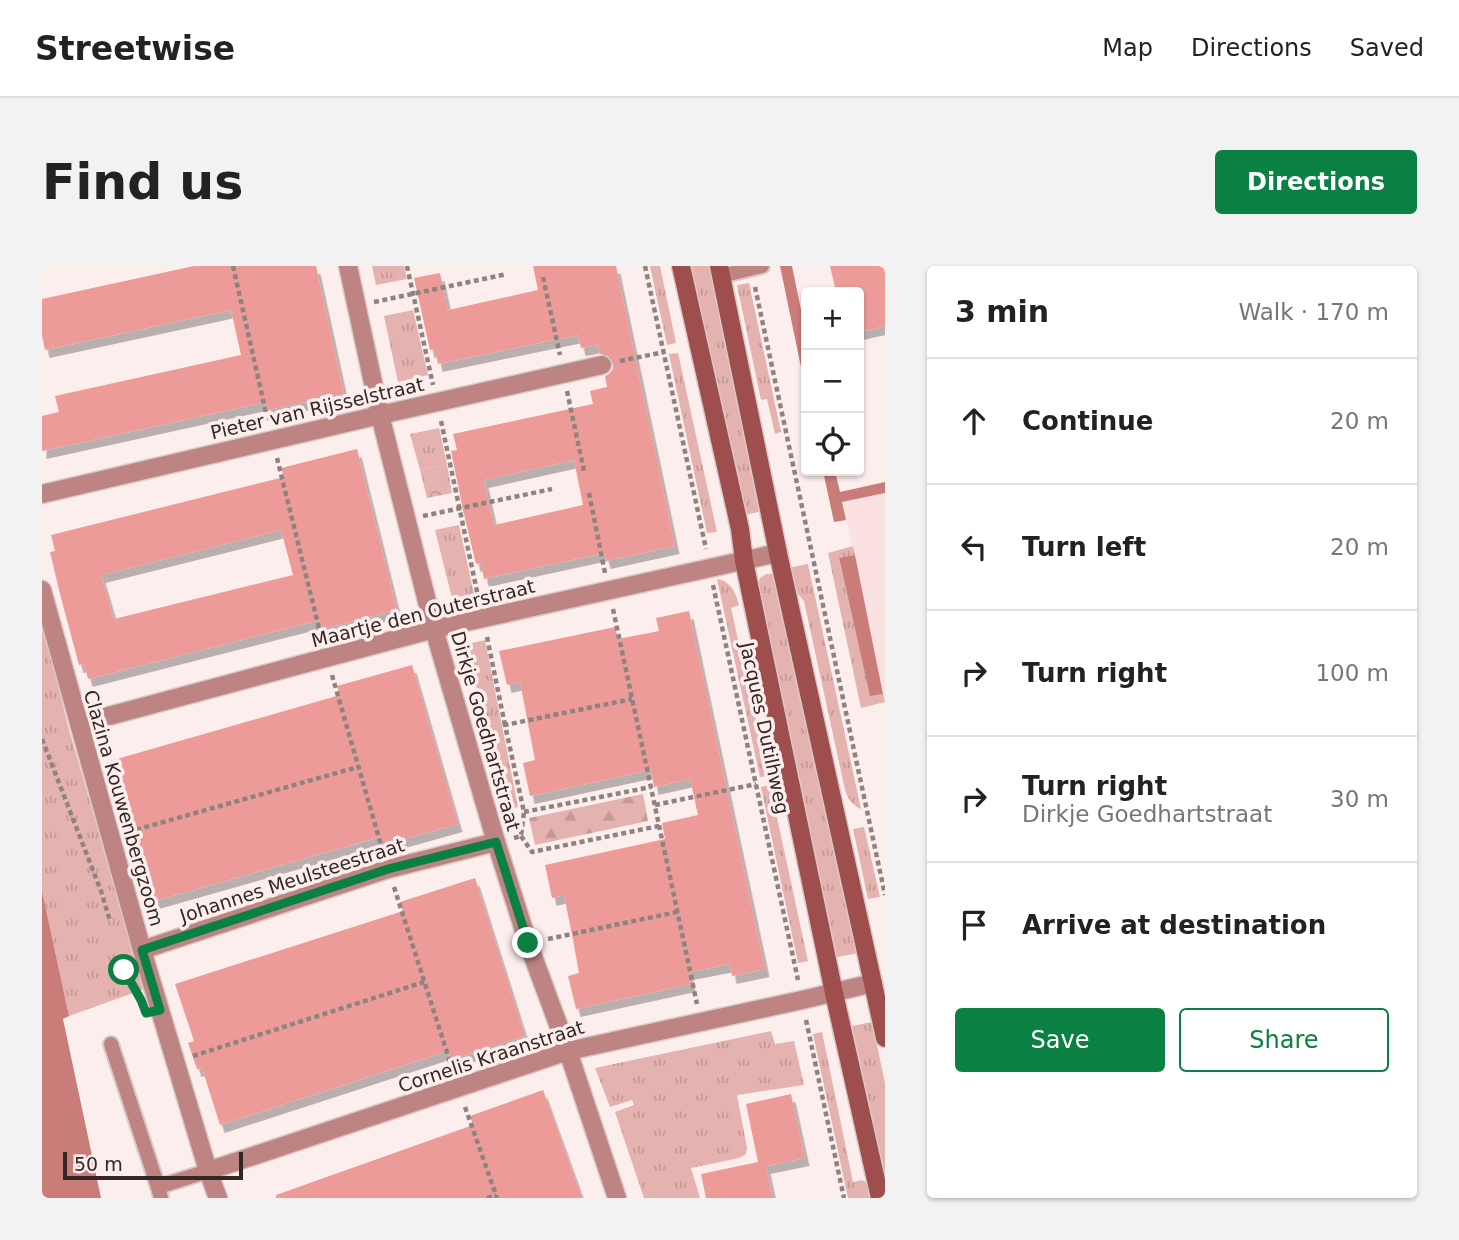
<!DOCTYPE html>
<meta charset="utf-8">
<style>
:root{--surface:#fff;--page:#f2f2f2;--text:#222;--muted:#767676;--line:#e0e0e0;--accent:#0b8043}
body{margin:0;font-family:"DejaVu Sans",sans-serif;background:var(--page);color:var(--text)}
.controls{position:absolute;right:21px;top:21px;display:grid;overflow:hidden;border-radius:7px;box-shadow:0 2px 5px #0004}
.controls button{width:63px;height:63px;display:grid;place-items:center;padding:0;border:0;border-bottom:2px solid var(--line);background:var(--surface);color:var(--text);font:35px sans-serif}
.scale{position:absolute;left:21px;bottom:18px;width:180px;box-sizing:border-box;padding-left:7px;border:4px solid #332726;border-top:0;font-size:19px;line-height:24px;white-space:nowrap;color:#332726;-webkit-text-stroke:5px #fceeed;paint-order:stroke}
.stop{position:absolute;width:21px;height:21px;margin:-16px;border:5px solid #0b8043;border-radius:50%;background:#fff}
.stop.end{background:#0b8043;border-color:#fff;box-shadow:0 2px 7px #0008}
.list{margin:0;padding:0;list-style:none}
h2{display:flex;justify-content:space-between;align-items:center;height:91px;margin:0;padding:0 28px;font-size:30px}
h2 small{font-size:23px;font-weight:400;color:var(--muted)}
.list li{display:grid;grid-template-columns:46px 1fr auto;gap:21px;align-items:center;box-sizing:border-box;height:126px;padding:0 28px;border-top:2px solid var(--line)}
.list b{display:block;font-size:26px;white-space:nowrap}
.list p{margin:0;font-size:23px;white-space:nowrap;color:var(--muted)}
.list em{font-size:23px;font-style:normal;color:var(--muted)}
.actions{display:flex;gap:14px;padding:21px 28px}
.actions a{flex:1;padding:16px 0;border:2px solid var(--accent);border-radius:7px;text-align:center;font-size:24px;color:var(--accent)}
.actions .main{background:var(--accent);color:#fff}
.icon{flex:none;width:38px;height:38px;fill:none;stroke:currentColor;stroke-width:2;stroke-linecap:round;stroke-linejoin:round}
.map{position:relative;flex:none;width:843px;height:932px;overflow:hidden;border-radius:7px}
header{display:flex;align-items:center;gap:42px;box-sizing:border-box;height:98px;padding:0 35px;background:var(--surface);border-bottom:2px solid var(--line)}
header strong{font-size:33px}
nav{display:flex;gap:38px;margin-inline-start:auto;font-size:24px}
.intro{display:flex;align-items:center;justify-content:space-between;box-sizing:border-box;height:168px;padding:0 42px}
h1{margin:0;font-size:49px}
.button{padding:18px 32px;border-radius:7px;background:var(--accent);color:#fff;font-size:24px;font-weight:700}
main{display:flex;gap:42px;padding:0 42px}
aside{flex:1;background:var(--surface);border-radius:7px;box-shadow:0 2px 5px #0004}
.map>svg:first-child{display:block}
.built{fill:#fbe1df}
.grass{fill:url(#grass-tufts)}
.forest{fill:url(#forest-firs)}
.park{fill:url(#park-crowns)}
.water{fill:#ca7c79}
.building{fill:#ec9b98;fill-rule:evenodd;filter:url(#shadow)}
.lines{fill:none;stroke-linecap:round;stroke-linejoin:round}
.service-casing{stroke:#d8cac9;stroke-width:18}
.pedestrian-casing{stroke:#d8cac9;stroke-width:21}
.minor-casing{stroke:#d8cac9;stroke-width:21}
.secondary-casing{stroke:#d8cac9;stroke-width:21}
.path{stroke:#8f8382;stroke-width:4.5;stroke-dasharray:5 3.5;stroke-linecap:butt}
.service{stroke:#bd8482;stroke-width:14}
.pedestrian{stroke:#bd8482;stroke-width:18}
.minor{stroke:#bd8482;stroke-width:18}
.secondary{stroke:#9e4e4d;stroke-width:18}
.route{stroke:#0b8043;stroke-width:9}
.labels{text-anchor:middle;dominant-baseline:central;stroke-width:7;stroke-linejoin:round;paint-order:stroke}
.street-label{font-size:19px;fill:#332726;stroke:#fceeed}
</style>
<header>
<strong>Streetwise</strong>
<nav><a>Map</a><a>Directions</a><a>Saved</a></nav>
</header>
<div class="intro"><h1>Find us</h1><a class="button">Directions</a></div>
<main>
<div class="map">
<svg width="843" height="932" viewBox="0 0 843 932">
<defs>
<pattern id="grass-tufts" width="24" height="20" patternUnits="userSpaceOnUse" patternTransform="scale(1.75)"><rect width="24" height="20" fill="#e4b2af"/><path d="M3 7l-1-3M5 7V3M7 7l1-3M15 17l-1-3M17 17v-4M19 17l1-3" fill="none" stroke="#c49996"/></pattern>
<pattern id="forest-firs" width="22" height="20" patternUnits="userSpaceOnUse" patternTransform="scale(1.75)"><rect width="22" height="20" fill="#e4b2af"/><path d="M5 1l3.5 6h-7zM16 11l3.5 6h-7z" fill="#c49996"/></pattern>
<pattern id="park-crowns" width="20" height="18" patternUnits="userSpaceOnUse" patternTransform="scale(1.75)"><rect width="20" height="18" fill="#e4b2af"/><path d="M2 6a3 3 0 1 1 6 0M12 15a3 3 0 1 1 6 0" fill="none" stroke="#c49996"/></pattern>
<filter id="shadow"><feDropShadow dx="4.5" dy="8" stdDeviation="0" flood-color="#0004"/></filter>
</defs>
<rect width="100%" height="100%" fill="#fceeed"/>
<path class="built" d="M843,227V436L813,289L800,237Z"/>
<g class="grass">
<path d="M330,0H362L365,13L334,19Z"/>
<path d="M608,0H618L634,77L625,79Z"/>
<path d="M649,0H670L721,245L702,249Z"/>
<path d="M707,17L739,166L733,168L725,133L719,134L695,19Z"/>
<path d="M371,44L386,109L356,116L342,50Z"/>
<path d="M636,87L675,266L665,267L627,88Z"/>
<path d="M397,162L405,198L378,204L368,168Z"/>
<path d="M417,259L432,328L410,332L393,264Z"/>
<path d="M811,280L813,289L797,293L828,429L841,428L843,436L819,442L786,287Z"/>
<path d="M766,298L819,543C810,539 806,533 803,524L762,335L749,320L746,302Z"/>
<path d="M724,308H732L817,687L795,691L716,318L718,312Z"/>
<path d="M675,313C689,315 694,327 697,339L689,342L726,510L718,511Z"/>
<path d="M0,354L26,460L102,723L27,750L0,625Z"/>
<path d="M443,374L476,541L470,543L422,379Z"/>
<path d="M728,519L766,695L756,697L719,521Z"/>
<path d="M822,561L838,631L826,633L811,563Z"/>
<path d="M830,756L843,817V915L810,760Z"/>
<path d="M729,765L733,778L752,775L762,819L695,829L705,882L704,888L697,892L649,902L658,932H602L573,846L592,839L590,834L568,841L553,802Z"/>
<path d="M780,766L811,916L820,914L828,919L830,932H806L771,768Z"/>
</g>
<path class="forest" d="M601,528L606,555L493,579L487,552Z"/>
<path class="park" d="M405,198L410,227L385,232L378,204Z"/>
<g class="water">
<path d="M738,0H750L764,68V125Z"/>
<path d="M781,205H793L798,226L843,216V227L800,236L804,254L792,256Z"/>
<path d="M813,289L841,428L828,430L797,292Z"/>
<path d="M0,625L27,750L21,753L59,932H0Z"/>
</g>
<g class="building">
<path d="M152,0H274L302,128L226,144L224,136L0,185V150L17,146L13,130L199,89L189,44L3,84L0,70V33Z"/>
<path d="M491,0H574L633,280L564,295L562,287L442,313L439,297L434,298L421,244L409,185L415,184L411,168L551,138L548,125L565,121L563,110L567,108L571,103V96L564,88H558L556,79L539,82L536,69L396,98L393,83L388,84L372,12L398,7L406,44L496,24ZM532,194L541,239L452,259L442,214Z"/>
<path d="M788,0H843V60L817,66V26H794Z"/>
<path d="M315,183L355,344L280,363L278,354L46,413L42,398L37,399L18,328L8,286L13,285L9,269L242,211L239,202ZM239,264L251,309L72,353L59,309Z"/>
<path d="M647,345L723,703L690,710L688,698L647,706L649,718L534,743L526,710L537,707L531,674L522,629L510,632L503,599L623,573L620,557L656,549L648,513L612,521L609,504L488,530L481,497L493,494L478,416L465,419L457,385L573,361L576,373L617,365L614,352Z"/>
<path d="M370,399L416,558L341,579L338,571L109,636L92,579L86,580L67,511L72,509L68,495L298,429L295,420Z"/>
<path d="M433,612L483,770L409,794L406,785L178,859L160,802L155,803L146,777L152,775L133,718L361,645L358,636Z"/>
<path d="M501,824L540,932H234V929L431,859L428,850Z"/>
<path d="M749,828L763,892L724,900L731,932H664L659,908L716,896L704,838Z"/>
</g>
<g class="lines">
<g class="service-casing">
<g id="service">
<path d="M679,10L720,0"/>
<path d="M69,778L116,921"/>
<path d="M119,932L116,921L166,905"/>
</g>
</g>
<g class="pedestrian-casing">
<path id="pedestrian" d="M338,149L560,99"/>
</g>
<g class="minor-casing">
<g id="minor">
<path d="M306,0L338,149L392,363L454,576L486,677L526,785L575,932"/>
<path d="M0,228L338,149"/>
<path d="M0,324L100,684L166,905L176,932"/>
<path d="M37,458L392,363L736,287"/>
<path d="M100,684L346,603L454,576"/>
<path d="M166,905L526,785L760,734L831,717"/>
</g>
</g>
<g class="secondary-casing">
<g id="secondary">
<path d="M639,0L698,263L702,295L792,727L838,932"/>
<path d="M677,0L736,287L843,772"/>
</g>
</g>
<g class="path">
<path d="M191,0L226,156"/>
<path d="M365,0L391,119"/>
<path d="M603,0L664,283"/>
<path d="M501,11L518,89"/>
<path d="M713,21L843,629"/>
<path d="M332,36L465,8"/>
<path d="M578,95L622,86"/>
<path d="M525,125L542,205"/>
<path d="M399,155L437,335"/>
<path d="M235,192L280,374"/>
<path d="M547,227L563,307"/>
<path d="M381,250L510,223"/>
<path d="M671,319L756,714"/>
<path d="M571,343L655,738"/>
<path d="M445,371L463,459"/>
<path d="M290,409L341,586"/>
<path d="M0,473L59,625L68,655"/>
<path d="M613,539L714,518"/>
<path d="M482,546L609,521"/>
<path d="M86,566L316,501"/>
<path d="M479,570L490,586L617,560"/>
<path d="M472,572L479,570L482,546L463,459L590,433"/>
<path d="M352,621L410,802"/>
<path d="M506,673L635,646"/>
<path d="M764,754L802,932"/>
<path d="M151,790L382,716"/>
<path d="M423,841L455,932"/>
<path d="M445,932L454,929"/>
</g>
<use href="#service" class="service"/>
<use href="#pedestrian" class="pedestrian"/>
<use href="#minor" class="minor"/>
<use href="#secondary" class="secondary"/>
</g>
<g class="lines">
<path class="route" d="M82,704L99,734L104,747L118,744L100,684L346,603L454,576L486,677"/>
</g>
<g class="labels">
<g class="street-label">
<text transform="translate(275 142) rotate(-13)">Pieter van Rijsselstraat</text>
<text transform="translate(381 347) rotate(-14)">Maartje den Outerstraat</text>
<text transform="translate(723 462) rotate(78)">Jacques Dutilhweg</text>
<text transform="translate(444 465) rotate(74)">Dirkje Goedhartstraat</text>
<text transform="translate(82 542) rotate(74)">Clazina Kouwenbergzoom</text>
<text transform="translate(250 614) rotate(-18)">Johannes Meulsteestraat</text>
<text transform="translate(449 790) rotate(-18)">Cornelis Kraanstraat</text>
</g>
</g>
</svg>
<div class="controls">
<button>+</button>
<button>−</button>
<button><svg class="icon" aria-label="locate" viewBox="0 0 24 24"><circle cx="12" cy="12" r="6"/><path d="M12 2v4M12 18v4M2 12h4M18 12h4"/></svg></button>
</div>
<div class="scale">50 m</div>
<div class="stop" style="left:82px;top:704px"></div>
<div class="stop end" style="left:486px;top:677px"></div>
</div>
<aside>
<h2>3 min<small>Walk · 170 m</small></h2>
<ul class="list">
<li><svg class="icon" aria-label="ahead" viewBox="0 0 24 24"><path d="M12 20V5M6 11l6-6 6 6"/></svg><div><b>Continue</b></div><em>20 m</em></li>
<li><svg class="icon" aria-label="left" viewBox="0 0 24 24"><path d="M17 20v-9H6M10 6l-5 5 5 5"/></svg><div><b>Turn left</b></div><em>20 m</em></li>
<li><svg class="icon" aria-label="right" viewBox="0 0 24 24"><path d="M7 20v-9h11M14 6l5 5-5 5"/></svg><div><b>Turn right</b></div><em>100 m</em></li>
<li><svg class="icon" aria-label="right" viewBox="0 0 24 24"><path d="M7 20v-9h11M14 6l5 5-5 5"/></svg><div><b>Turn right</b><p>Dirkje Goedhartstraat</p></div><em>30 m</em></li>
<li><svg class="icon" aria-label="arrive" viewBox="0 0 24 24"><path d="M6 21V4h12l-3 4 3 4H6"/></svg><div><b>Arrive at destination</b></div></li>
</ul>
<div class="actions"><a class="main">Save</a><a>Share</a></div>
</aside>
</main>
